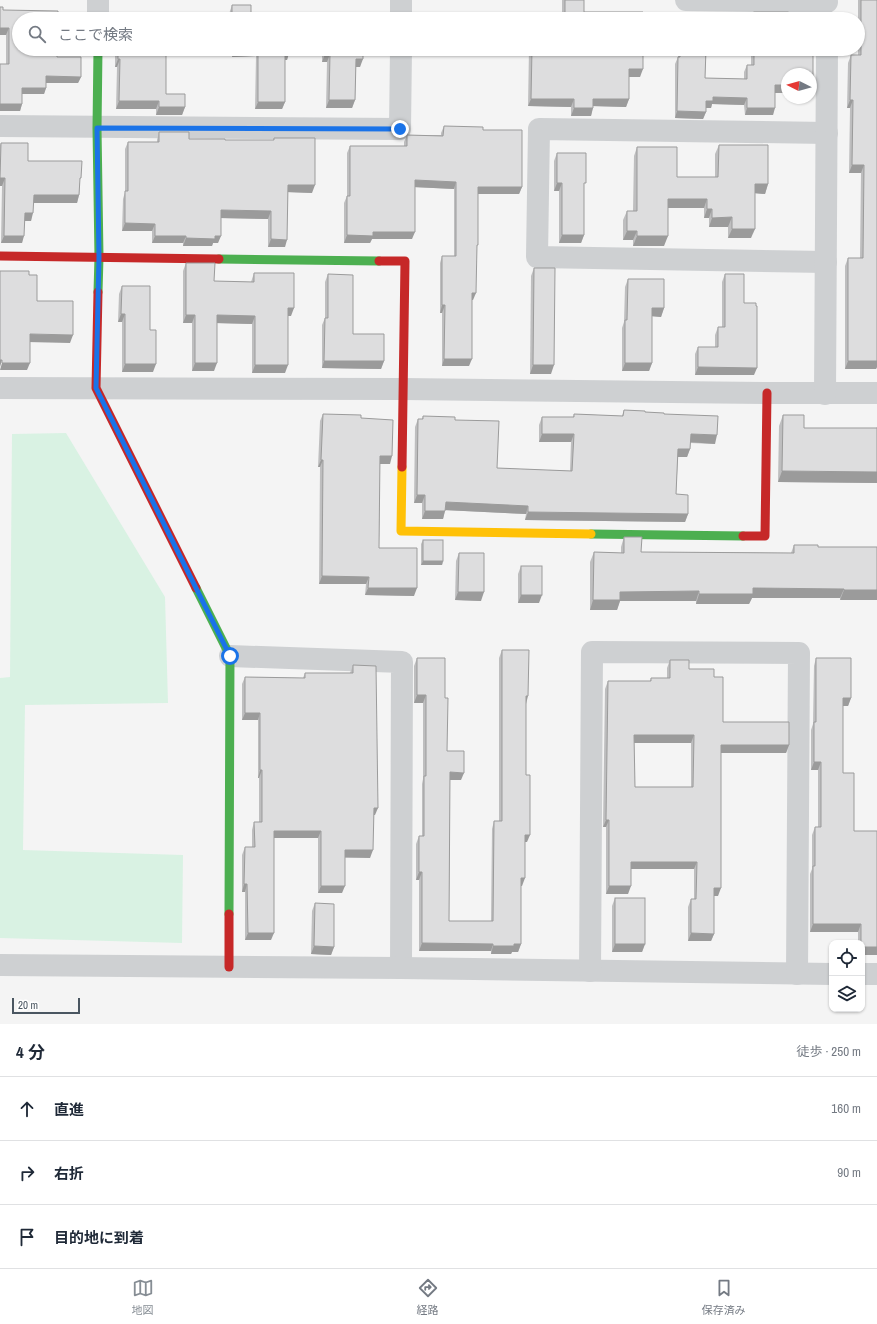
<!DOCTYPE html>
<html lang="ja">
<meta charset="utf-8">
<style>
:root{--surface:#fff;--page:#f2f2f3;--text:#1f2937;--muted:#747a83;--line:#e0e1e3;--accent:#868d94}
body{margin:0;font-family:"Archivo Narrow","Noto Sans JP",sans-serif;background:var(--page);color:var(--text)}
.controls{position:absolute;right:12px;bottom:12px;display:grid;overflow:hidden;border-radius:8px;box-shadow:0 1px 3px #0004}
.controls button{width:36px;height:36px;display:grid;place-items:center;padding:0;border:0;border-bottom:1px solid var(--line);background:var(--surface);color:var(--text);font:20px sans-serif}
.compass{position:absolute;left:781px;top:68px;width:36px;height:36px;border-radius:50%;background:var(--surface);box-shadow:0 1px 3px #0004;rotate:276deg}
.scale{position:absolute;left:12px;bottom:10px;width:68px;box-sizing:border-box;padding-left:4px;border:2px solid #4a5661;border-top:0;font-size:11px;line-height:14px;white-space:nowrap;color:#4a5661;-webkit-text-stroke:3px #fff;paint-order:stroke}
.stop{position:absolute;width:12px;height:12px;margin:-9px;border:3px solid #1a73e8;border-radius:50%;background:#fff}
.stop.end{background:#1a73e8;border-color:#fff;box-shadow:0 1px 4px #0008}
.list{margin:0;padding:0;list-style:none}
h2{display:flex;justify-content:space-between;align-items:center;height:52px;margin:0;padding:0 16px;font-size:17px}
h2 small{font-size:13px;font-weight:400;color:var(--muted)}
.list li{display:grid;grid-template-columns:26px 1fr auto;gap:12px;align-items:center;box-sizing:border-box;height:64px;padding:0 16px;border-top:1px solid var(--line)}
.list b{display:block;font-size:15px;white-space:nowrap}
.list em{font-size:13px;font-style:normal;color:var(--muted)}
.icon{flex:none;width:22px;height:22px;fill:none;stroke:currentColor;stroke-width:2;stroke-linecap:round;stroke-linejoin:round}
.map{position:relative;flex:none;width:877px;height:1024px;overflow:hidden}
.search{position:absolute;background:var(--surface);box-shadow:0 1px 3px #0004;left:12px;right:12px;top:12px;height:44px;display:flex;align-items:center;gap:10px;box-sizing:border-box;padding:0 14px;border-radius:22px;color:var(--muted);font-size:15px}
.sheet{height:244px;background:var(--surface)}
nav{display:flex;justify-content:space-around;align-items:center;box-sizing:border-box;height:56px;border-top:1px solid var(--line);background:var(--surface);font-size:11px;color:var(--muted)}
nav a{display:grid;justify-items:center;gap:2px}
nav .on{color:var(--accent)}
.map>svg:first-child{display:block}
.green{fill:#d9f2e3}
.lines{fill:none;stroke-linecap:round;stroke-linejoin:round}
.street{stroke:#ced0d2;stroke-width:22}
.fast{stroke:#4caf50;stroke-width:9}
.slow{stroke:#ffc107;stroke-width:9}
.jam{stroke:#c62828;stroke-width:9}
.wall{fill:#bebebf;fill-rule:evenodd}
.shaded-wall{fill:#9b9b9b}
.building{fill:#ddddde;stroke:#9b9b9b;fill-rule:evenodd}
.route{stroke:#1a73e8;stroke-width:5}
</style>
<div class="map">
<svg width="877" height="1024" viewBox="0 0 877 1024">
<rect width="100%" height="100%" fill="#f4f4f4"/>
<path class="green" d="M66,433L165,597L168,703L25,705L23,850L183,855L182,943L0,938V678L10,677L12,434Z"/>
<g class="lines">
<g class="street">
<path d="M686,0L827,2"/>
<path d="M98,19V0"/>
<path d="M401,19V0"/>
<path d="M0,126L400,129L401,49"/>
<path d="M826,262L537,257L539,129L827,133"/>
<path d="M0,388L403,389L767,393H877"/>
<path d="M825,394L827,49"/>
<path d="M230,656L402,662L401,968"/>
<path d="M0,965L401,968L832,974"/>
<path d="M590,971L592,652L799,653L797,974"/>
<path d="M862,974H877"/>
</g>
<g class="fast">
<path d="M98,49L97,128L99,257L98,292"/>
<path d="M219,259L379,261"/>
<path d="M591,534L743,536"/>
<path d="M196,588L230,656L229,914"/>
</g>
<path class="slow" d="M402,467L401,531L591,534"/>
<g class="jam">
<path d="M0,256L219,259"/>
<path d="M379,261H405L402,467"/>
<path d="M98,292L96,388L196,588"/>
<path d="M743,536H765L767,393"/>
<path d="M229,967V914"/>
</g>
</g>
<g class="wall">
<path d="M562,0H584V12L643,19H531L532,15H562Z"/>
<path d="M858,0H877V367L876,369H845V266L848,258H860L861,173H849L850,108H847L848,63L851,55H858Z"/>
<path d="M232,5L251,17L289,19H194L196,14H229Z"/>
<path d="M3,10L57,57L81,77L78,83H46V88L44,94H22V104L20,111H0V64H6V35Z"/>
<path d="M754,12L788,19H752Z"/>
<path d="M325,13L363,19H323Z"/>
<path d="M115,49H138V53L166,94L185,107L182,115H156V109H116L117,67H115Z"/>
<path d="M193,49H289V53L287,60H285V102L282,109H255L256,56L232,57V55H193Z"/>
<path d="M322,49H363L360,67H356L355,100L352,108H326L327,62H322Z"/>
<path d="M529,49H643L640,77H629V99L626,107L593,106L591,116H571V107L528,106Z"/>
<path d="M678,49H706L705,78L744,79V72L747,65H751V49H813V86L811,90V74H787V93H775L773,115H745L744,105L712,104L711,108H706V112L703,119L675,118V64L678,57Z"/>
<path d="M444,126L483,130L522,187L519,194H478L477,248L473,300H472L469,366H442V313H440V263L442,256H454V189L415,187L412,239H372L370,243H344V203L347,196V153L350,146H404V142L407,135H441V133Z"/>
<path d="M159,132L189,139L225,140H273L274,138L312,193L288,192L285,247H268V219L221,218L218,243H213L212,246H183V243H152V231H122L123,199L125,192V149L128,142H157V140Z"/>
<path d="M1,143L28,161L80,183L79,195L77,203H33L31,221H25L22,243H1L2,186H0V145Z"/>
<path d="M719,145L768,184L765,194L755,193L751,238H728V227H709V218H704V208H668L664,246H633V240H623V220L627,211H633L634,156L637,147L677,177H715V154Z"/>
<path d="M557,153L584,189V235L581,243H559V191H554V161Z"/>
<path d="M186,263L214,281L251,282L254,273L291,316H288L285,373H252V324L217,323L214,371H192V323H183V271Z"/>
<path d="M534,268L551,374H530L531,276Z"/>
<path d="M328,274L353,334L384,361L381,369L322,368V325L325,318V282Z"/>
<path d="M725,274L744,303L754,375H695V354L698,347H715V335L718,327H722V282Z"/>
<path d="M628,279L664,308L661,317L652,316V363L649,371H622V328L624,322L625,287Z"/>
<path d="M122,286L150,330L153,372H122V322H118L119,294Z"/>
<path d="M624,410L664,414L715,444L690,443V449L687,457H678L676,494L688,514L685,522L525,520L526,514L445,510L443,519H422V503H414L415,427L418,419H422L423,416L455,420L497,468L570,471L571,442H539V425L542,417H573L574,414L622,416Z"/>
<path d="M323,414L361,418L390,464H380L379,548L414,596L365,595L366,584H319L320,467H318L320,421Z"/>
<path d="M783,415L804,428H876L877,427V483L778,482L779,426Z"/>
<path d="M624,537L641,552L791,553L794,545L818,547H877L840,600V598H752L749,604H696V601H620L617,610H590V562L594,552L621,553V547Z"/>
<path d="M423,540L443,561L442,565H421V544Z"/>
<path d="M459,553L481,601L455,600L456,561Z"/>
<path d="M521,566L539,603H518V574Z"/>
<path d="M502,650L526,703V775L527,842H525L522,886H521V944L518,952H512L511,954H491V951H419V880H416V844L419,836H422V784L423,779V703H414V666L417,658L445,698L447,751L461,780H450L449,921H491L492,829L494,821H499V658Z"/>
<path d="M816,658L851,698L848,706H843V773L854,831H877V955H862V943H858V932H810V874L812,869V835L815,827H818V770H811V730L813,724L814,666Z"/>
<path d="M670,660L689,669L714,677L723,722L789,745L786,753H721L718,896H714V934L711,941H688V907L691,899H694V869H631L628,894H606V827H603L605,689L608,681H650L651,678H667V668ZM634,743H691V787H635Z"/>
<path d="M353,665L375,815H374L370,858H345L342,893H318V838H274L271,940H245V892H242V855L245,847H252V830L254,822H259V778H258V720H242V684L245,677L303,678L305,673H350Z"/>
<path d="M615,898L645,944L642,952H612V906Z"/>
<path d="M315,903L334,947L331,955L311,954L312,911Z"/>
</g>
<g class="shaded-wall">
<path d="M0,28H9L6,35H0Z"/>
<path d="M195,49H234L232,55H193Z"/>
<path d="M235,49H258L256,56L232,57Z"/>
<path d="M285,53H289L287,60H283Z"/>
<path d="M325,54H330L327,62H322Z"/>
<path d="M118,59H120L117,67H115Z"/>
<path d="M356,59H363L360,67H353Z"/>
<path d="M629,69H643L640,77H626Z"/>
<path d="M46,76L81,77L78,83H44Z"/>
<path d="M775,85H787V93H773Z"/>
<path d="M22,88H46L44,94H20Z"/>
<path d="M713,97L747,98L744,105L712,104L711,108H703L706,101Z"/>
<path d="M531,99H574L571,107L528,106Z"/>
<path d="M593,99H629L626,107L591,106Z"/>
<path d="M329,100H355L352,108H326Z"/>
<path d="M850,100H853L850,108H847Z"/>
<path d="M119,101H159L156,109H116Z"/>
<path d="M258,102H285L282,109H255Z"/>
<path d="M0,104H22L20,111H0Z"/>
<path d="M159,107H185L182,115H156Z"/>
<path d="M574,108H593L591,116H571Z"/>
<path d="M747,108H775L773,115H745Z"/>
<path d="M677,111L706,112L703,119L675,118Z"/>
<path d="M852,165H864L861,173H849Z"/>
<path d="M0,178H5L2,186H0Z"/>
<path d="M415,180L456,182L454,189L412,187Z"/>
<path d="M557,183H562L559,191H554Z"/>
<path d="M755,184H768L765,194L752,193Z"/>
<path d="M288,185H315L312,193L285,192Z"/>
<path d="M478,187H522L519,194H475Z"/>
<path d="M34,195H79L77,203H31Z"/>
<path d="M668,199H707L704,208H664Z"/>
<path d="M707,209H712L709,218H704Z"/>
<path d="M221,210L271,211L268,219L218,218Z"/>
<path d="M25,213H33L31,221H22Z"/>
<path d="M732,217L728,227H709L712,218Z"/>
<path d="M125,223L155,224L152,231H122Z"/>
<path d="M732,229H755L751,238H728Z"/>
<path d="M627,231H637L633,240H623Z"/>
<path d="M373,232H415L412,239H372L370,243H344L347,235Z"/>
<path d="M562,235H584L581,243H559Z"/>
<path d="M4,236H24L22,243H1Z"/>
<path d="M155,236H186L183,243H152Z"/>
<path d="M215,236H221L218,243H213L212,246H183L186,238Z"/>
<path d="M637,236H668L664,246H633Z"/>
<path d="M271,239L287,240L285,247H268Z"/>
<path d="M472,293H476L473,300H469Z"/>
<path d="M442,305H445L442,313H440Z"/>
<path d="M288,308H294L291,316H285Z"/>
<path d="M652,308H664L661,317L649,316Z"/>
<path d="M121,314H125L122,322H118Z"/>
<path d="M186,315H195L192,323H183Z"/>
<path d="M217,315L255,316L252,324L214,323Z"/>
<path d="M30,334L73,335L70,343L27,342Z"/>
<path d="M444,359H472L469,366H442Z"/>
<path d="M877,359V367L876,369H845L848,361Z"/>
<path d="M0,360H2L0,367Z"/>
<path d="M324,361H384L381,369L322,368Z"/>
<path d="M2,363H30L27,370H0Z"/>
<path d="M195,363H217L214,371H192Z"/>
<path d="M625,363H652L649,371H622Z"/>
<path d="M125,364H156L153,372H122Z"/>
<path d="M255,365H288L285,373H252Z"/>
<path d="M533,365H554L551,374H530Z"/>
<path d="M698,367L757,368L754,375H695Z"/>
<path d="M542,434H574L571,442H539Z"/>
<path d="M691,434L717,435L715,444L688,442Z"/>
<path d="M678,449H690L687,457H675Z"/>
<path d="M380,456H392L390,464H378Z"/>
<path d="M321,460H323L320,467H318Z"/>
<path d="M782,471L877,472V483L778,482Z"/>
<path d="M417,495H425L422,503H414Z"/>
<path d="M446,502L528,506L526,514L443,510Z"/>
<path d="M425,511H445L443,519H422Z"/>
<path d="M528,512L688,514L685,522L525,520Z"/>
<path d="M423,561H443L442,565H421Z"/>
<path d="M322,576L369,577L366,584H319Z"/>
<path d="M368,588H417L414,596L365,595Z"/>
<path d="M753,588L844,589L840,598H752L749,604H696L699,594Z"/>
<path d="M844,590H877V600H840Z"/>
<path d="M699,591L696,601H620L617,610H590L593,600L620,592Z"/>
<path d="M458,592H484L481,601L455,600Z"/>
<path d="M521,595H542L539,603H518Z"/>
<path d="M417,695H426L423,703H414Z"/>
<path d="M526,696H528L526,704Z"/>
<path d="M843,698H851L848,706H840Z"/>
<path d="M245,713H260L258,720H242Z"/>
<path d="M634,735H694L691,743H632Z"/>
<path d="M721,745H789L786,753H718Z"/>
<path d="M814,762H821L818,770H811Z"/>
<path d="M260,770H262L259,778H258Z"/>
<path d="M450,772L464,773L461,780H447Z"/>
<path d="M374,808H378L375,815H371Z"/>
<path d="M606,820H609L606,827H603Z"/>
<path d="M274,831H321L318,838H272Z"/>
<path d="M525,835H530L527,842H522Z"/>
<path d="M345,850H373L370,858L343,857Z"/>
<path d="M631,862H697L694,869H628Z"/>
<path d="M419,872H422L419,880H416Z"/>
<path d="M521,878H525L522,886H519Z"/>
<path d="M244,884H247L245,892H242Z"/>
<path d="M321,886H345L342,893H318Z"/>
<path d="M609,886H631L628,894H606Z"/>
<path d="M714,888H721L718,896H711Z"/>
<path d="M813,924H861L858,932H810Z"/>
<path d="M248,933H274L271,940H245Z"/>
<path d="M691,933L714,934L711,941H688Z"/>
<path d="M422,943L493,944L491,951H419Z"/>
<path d="M514,944H521L518,952H512L511,954H491L493,946Z"/>
<path d="M615,944H645L642,952H612Z"/>
<path d="M314,946L334,947L331,955L311,954Z"/>
<rect x="862" y="947" width="15" height="8"/>
</g>
<g class="building">
<path d="M565,0H584V12H643V19H532V15H565Z"/>
<path d="M861,0H877V361H848V258H863L864,165H852L853,100H850L851,55H861Z"/>
<path d="M232,5H251V17H289V19H196V14H232Z"/>
<path d="M0,7H3V10L58,11V19H19V49H57V57H81V77L46,76V88H22V104H0V64H9V28H0Z"/>
<rect x="754" y="12" width="34" height="7"/>
<rect x="325" y="13" width="38" height="6"/>
<path d="M118,14L139,15V19H118Z"/>
<path d="M681,18L707,19H681Z"/>
<path d="M118,49H138V53L166,52V94H185V107H159V101H119L120,59H118Z"/>
<path d="M258,49H289V53H285V102H258Z"/>
<path d="M325,49H363V59H356L355,100H329L330,54H325Z"/>
<path d="M532,49H643V69H629V99H593V108H574V99H531Z"/>
<path d="M680,49H706L705,78L747,79V65H754V49H813V86H811V74H787V85H775V108H747V98L713,97V101H706V112L677,111L678,57H680Z"/>
<path d="M444,126L483,127V130H522V187H478V245H477L476,293H472V359H444L445,305H442V256H456V182L415,180V232H373V236L347,235V196H350V146H407V135L443,136Z"/>
<path d="M159,132H189V139H225V140H274V138H315V185H288L287,240L271,239V211L221,210V236H215V239L186,238V236H155V224L125,223V191H128V142H159Z"/>
<path d="M1,143H28V161H82L81,178H80L79,195H34L33,213H25L24,236H4L5,178H0Z"/>
<path d="M719,145H768V184H755V229H732V217L712,218V209H707V199H668V236H637V231H627V211H637V147H677V177H718Z"/>
<path d="M557,153H586V183H584V235H562V183H557Z"/>
<path d="M186,263H215L214,281L254,282V273H294V308H288V365H255V316L217,315V363H195V315H186Z"/>
<path d="M534,268H555L554,365H533Z"/>
<path d="M0,271H29V275H37V301H73V335L30,334V363H2V360H0Z"/>
<path d="M328,274L353,275V334H384V361H324L325,318H328Z"/>
<path d="M725,274H744V303H756V306H757V368L698,367V347H718V327H725Z"/>
<path d="M628,279H664V308H652V363H625V320H627Z"/>
<path d="M122,286H150V330H156V364H125V314H121Z"/>
<path d="M624,410L645,411V412L664,413V414L718,416L717,435L691,434L690,449H678L676,494L688,495V514L528,512V506L446,502L445,511H425V495H417L418,419H423V416L455,417V420L499,421L497,468L572,471L574,434H542V417H574V414L623,416Z"/>
<path d="M323,414L361,415V418L393,420L392,456H380L379,548H417V588H368L369,577L322,576L323,460H321Z"/>
<path d="M783,415H804V428H877V472L782,471Z"/>
<path d="M624,537H642L641,552L794,553V545H818V547H877V590H844V589L753,588V594H699V591L620,592V600H593L594,552L624,553Z"/>
<rect x="423" y="540" width="20" height="21"/>
<path d="M459,553H484V592H458Z"/>
<rect x="521" y="566" width="21" height="29"/>
<path d="M502,650H529L528,696H526V775H530V835H525V878H521V944H514V946H493V944L422,943V872H419V836H424V776H426V695H417V658H445V698H448L447,751H464V773L450,772L449,921H493L494,821H502Z"/>
<path d="M816,658H851V698H843V773H854V831H877V947H862V943H861V924H813V866H815V827H821V762H814V722H816Z"/>
<path d="M670,660H689V669H714V677H723V722H789V745H721V888H714V934L691,933V899H696L697,862H631V886H609V820H606L608,681H651V678H670ZM634,735H694L693,787H635Z"/>
<path d="M353,665L376,666L378,808H374L373,850H345V886H321V831H274V933H248L247,884H244L245,847H255L254,822H262V770H260V713H245V677L305,678V673H353Z"/>
<rect x="615" y="898" width="30" height="46"/>
<path d="M315,903L334,904V947L314,946Z"/>
</g>
<g class="lines">
<path class="route" d="M230,656L96,388L99,257L97,128L400,129"/>
</g>
</svg>
<div class="controls">
<button><svg class="icon" aria-label="locate" viewBox="0 0 24 24"><circle cx="12" cy="12" r="6"/><path d="M12 2v4M12 18v4M2 12h4M18 12h4"/></svg></button>
<button><svg class="icon" aria-label="layers" viewBox="0 0 24 24"><path d="M12 4l9 5-9 5-9-5zM3 14l9 5 9-5"/></svg></button>
</div>
<svg class="compass" viewBox="-18 -18 36 36"><path d="M0-13l5 13h-10z" fill="#e53935"/><path d="M0 13l5-13h-10z" fill="#747a83"/></svg>
<div class="scale">20 m</div>
<div class="stop" style="left:230px;top:656px"></div>
<div class="stop end" style="left:400px;top:129px"></div>
<div class="search"><svg class="icon" aria-label="search" viewBox="0 0 24 24"><circle cx="10" cy="10" r="6"/><path d="M15 15l6 6"/></svg>ここで検索</div>
</div>
<section class="sheet">
<h2>4 分<small>徒歩 · 250 m</small></h2>
<ul class="list">
<li><svg class="icon" aria-label="ahead" viewBox="0 0 24 24"><path d="M12 20V5M6 11l6-6 6 6"/></svg><div><b>直進</b></div><em>160 m</em></li>
<li><svg class="icon" aria-label="right" viewBox="0 0 24 24"><path d="M7 20v-9h11M14 6l5 5-5 5"/></svg><div><b>右折</b></div><em>90 m</em></li>
<li><svg class="icon" aria-label="arrive" viewBox="0 0 24 24"><path d="M6 21V4h12l-3 4 3 4H6"/></svg><div><b>目的地に到着</b></div></li>
</ul>
</section>
<nav>
<a class="on"><svg class="icon" aria-label="map" viewBox="0 0 24 24"><path d="M3 6l6-2 6 2 6-2v14l-6 2-6-2-6 2zM9 4v14M15 6v14"/></svg>地図</a>
<a><svg class="icon" aria-label="directions" viewBox="0 0 24 24"><path d="M12 3l9 9-9 9-9-9zM9 14v-3h6M13 9l2 2-2 2"/></svg>経路</a>
<a><svg class="icon" aria-label="saved" viewBox="0 0 24 24"><path d="M7 4h10v16l-5-4-5 4z"/></svg>保存済み</a>
</nav>
